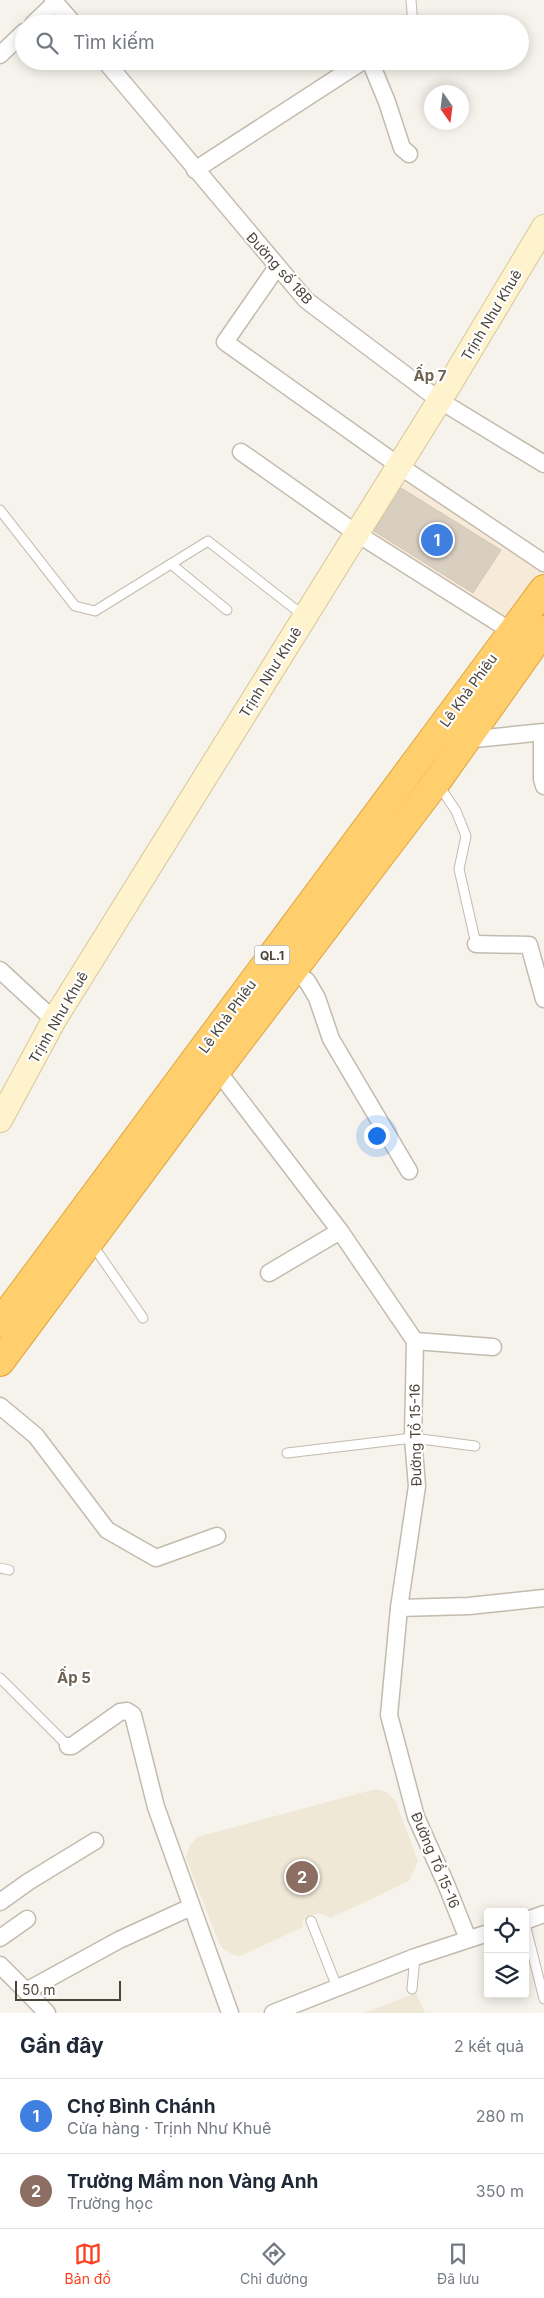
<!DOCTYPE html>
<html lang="vi">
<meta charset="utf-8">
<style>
:root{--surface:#fff;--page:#f6f6f7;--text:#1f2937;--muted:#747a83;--line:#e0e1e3;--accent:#fc3f1d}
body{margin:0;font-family:Inter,sans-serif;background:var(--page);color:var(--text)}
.controls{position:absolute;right:15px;bottom:15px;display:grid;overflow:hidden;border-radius:5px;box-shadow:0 2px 12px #0003}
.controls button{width:45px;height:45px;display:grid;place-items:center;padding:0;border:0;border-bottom:1px solid var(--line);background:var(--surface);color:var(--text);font:25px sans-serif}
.compass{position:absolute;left:424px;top:85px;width:45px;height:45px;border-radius:50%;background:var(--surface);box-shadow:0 2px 12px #0003;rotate:166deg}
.scale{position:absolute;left:15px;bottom:12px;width:106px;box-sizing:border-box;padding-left:5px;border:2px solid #4b4439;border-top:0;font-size:14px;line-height:18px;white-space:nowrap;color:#4b4439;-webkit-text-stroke:4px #fff;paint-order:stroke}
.you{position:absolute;left:376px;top:1135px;width:18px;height:18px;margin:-12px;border:4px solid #fff;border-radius:50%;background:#1a73e8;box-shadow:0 0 0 8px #1a73e833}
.badge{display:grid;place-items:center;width:32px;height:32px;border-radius:50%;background:var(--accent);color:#fff;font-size:16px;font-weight:700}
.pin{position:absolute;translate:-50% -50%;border:2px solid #fff;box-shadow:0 1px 5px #0006}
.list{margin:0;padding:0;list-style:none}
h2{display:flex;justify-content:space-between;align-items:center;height:65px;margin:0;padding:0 20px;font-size:21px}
h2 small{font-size:16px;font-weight:400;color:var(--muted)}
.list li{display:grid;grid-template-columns:32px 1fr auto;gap:15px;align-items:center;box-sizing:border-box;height:75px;padding:0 20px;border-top:1px solid var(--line)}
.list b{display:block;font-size:19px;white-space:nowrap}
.list p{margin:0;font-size:16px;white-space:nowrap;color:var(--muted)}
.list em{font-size:16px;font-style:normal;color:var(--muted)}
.icon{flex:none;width:28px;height:28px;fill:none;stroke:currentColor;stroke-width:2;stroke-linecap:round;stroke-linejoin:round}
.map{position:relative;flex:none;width:544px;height:2013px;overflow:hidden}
.search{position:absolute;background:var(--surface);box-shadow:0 2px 12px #0003;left:15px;right:15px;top:15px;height:55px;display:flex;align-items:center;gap:12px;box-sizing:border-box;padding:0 18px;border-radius:28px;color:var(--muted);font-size:19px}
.sheet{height:215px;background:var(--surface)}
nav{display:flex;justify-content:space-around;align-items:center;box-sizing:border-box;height:70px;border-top:1px solid var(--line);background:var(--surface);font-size:14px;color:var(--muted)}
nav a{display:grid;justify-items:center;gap:2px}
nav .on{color:var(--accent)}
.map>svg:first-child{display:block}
.commercial{fill:#f7ead8}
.education{fill:#efe8d6}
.building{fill:#d8cfc1;stroke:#d3c7b4}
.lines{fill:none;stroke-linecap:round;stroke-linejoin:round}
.lane-casing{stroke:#c2bbae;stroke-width:11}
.street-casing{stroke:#c2bbae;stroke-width:19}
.secondary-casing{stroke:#d6c79b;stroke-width:26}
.highway-casing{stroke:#e0a43c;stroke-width:30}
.lane{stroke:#fff;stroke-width:9}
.street{stroke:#fff;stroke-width:16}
.secondary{stroke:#fff3cd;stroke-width:24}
.highway{stroke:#ffcf6e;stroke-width:28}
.labels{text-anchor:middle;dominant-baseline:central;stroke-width:4.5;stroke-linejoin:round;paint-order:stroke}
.shield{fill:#fff;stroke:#817c74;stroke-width:1}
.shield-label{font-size:12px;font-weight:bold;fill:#4b4439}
.street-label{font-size:14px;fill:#4b4439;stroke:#fff}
.neighbourhood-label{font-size:15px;font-weight:bold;fill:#6e6250;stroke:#fff}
</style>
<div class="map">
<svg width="544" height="2013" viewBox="0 0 544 2013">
<rect width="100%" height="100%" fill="#f6f3ec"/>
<path class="commercial" d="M402,472L544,564V573L507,625L366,533Z"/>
<g class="education">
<path d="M376,1789L386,1792L395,1800L418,1861L409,1881L331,1918L318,1913L302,1921L303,1927L240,1956L234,1955L223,1949L219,1943L186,1858L189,1847L197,1837Z"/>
<path d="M416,1993L425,2013H364Z"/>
</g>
<path class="building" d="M401,488L501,550L473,593L374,531Z"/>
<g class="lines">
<g class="lane-casing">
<g id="lane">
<path d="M411,0L413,24"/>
<path d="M0,510L75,606L95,611L208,541L304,616"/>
<path d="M171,564L227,610"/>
<path d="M438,784L456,811L466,836L459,869L476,944"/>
<path d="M92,1244L143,1318"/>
<path d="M287,1453L413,1438L475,1446"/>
<path d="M0,1568L9,1570"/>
<path d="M0,1678L68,1746"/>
<path d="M311,1921L337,1987"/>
<path d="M525,1924L544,1999"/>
<path d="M412,1989L415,1957"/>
</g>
</g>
<g class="street-casing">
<g id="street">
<path d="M53,0L74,24"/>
<path d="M33,24L56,2"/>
<path d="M0,55L24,32"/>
<path d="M105,61L306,300L439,400L544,464"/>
<path d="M370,61L387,102L402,148L409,154"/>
<path d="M195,170L363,61"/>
<path d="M277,267L225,342L398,465L544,563"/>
<path d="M241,452L356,533L511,631"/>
<path d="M542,733V779L544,786"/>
<path d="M465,740L544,732"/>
<path d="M476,944L529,945L544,999"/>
<path d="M0,970L54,1020"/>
<path d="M294,970L307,981L317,998L331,1039L409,1171"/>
<path d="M217,1070L340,1231L415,1341L413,1438L417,1486L399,1608L389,1715L416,1817L446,1884L468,1939"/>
<path d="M269,1273L340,1231"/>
<path d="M415,1341L493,1347"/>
<path d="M0,1406L36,1436L107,1530L156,1558L217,1536"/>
<path d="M399,1608L469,1606L544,1598"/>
<path d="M68,1746H72L120,1712L127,1711L133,1715L156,1807L230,2013"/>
<path d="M0,1902L28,1882L95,1841"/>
<path d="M525,1921L544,1914"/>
<path d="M0,1938L27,1919"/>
<path d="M0,1965L26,1991"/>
<path d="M47,2013L26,1991L119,1940L191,1907"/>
<path d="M273,2013L415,1957L488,1933"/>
</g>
</g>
<g class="secondary-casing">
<path id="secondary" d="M0,1120L54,1020L451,382L544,227"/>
</g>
<g class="highway-casing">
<g id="highway">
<path d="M0,1323L544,589"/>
<path d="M0,1362L217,1070L437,781L544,630"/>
</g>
</g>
<use href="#lane" class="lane"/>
<use href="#street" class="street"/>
<use href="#secondary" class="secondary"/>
<use href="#highway" class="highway"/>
</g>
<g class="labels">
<rect class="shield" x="254.5" y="945.5" width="35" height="19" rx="4"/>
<g class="shield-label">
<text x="272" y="955">QL.1</text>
</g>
<g class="street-label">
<text transform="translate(280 268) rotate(48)">Đường số 18B</text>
<text transform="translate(491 315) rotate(-59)">Trịnh Như Khuê</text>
<text transform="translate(270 672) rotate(-58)">Trịnh Như Khuê</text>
<text transform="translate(468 690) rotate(-54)">Lê Khả Phiêu</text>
<text transform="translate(227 1016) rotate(-54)">Lê Khả Phiêu</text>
<text transform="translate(58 1017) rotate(-60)">Trịnh Như Khuê</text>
<text transform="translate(415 1435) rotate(-91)">Đường Tổ 15-16</text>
<text transform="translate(436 1860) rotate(67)">Đường Tổ 15-16</text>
</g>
<g class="neighbourhood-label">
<text x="430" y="375">Ấp 7</text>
<text x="74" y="1677">Ấp 5</text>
</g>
</g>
</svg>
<div class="controls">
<button><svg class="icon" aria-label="locate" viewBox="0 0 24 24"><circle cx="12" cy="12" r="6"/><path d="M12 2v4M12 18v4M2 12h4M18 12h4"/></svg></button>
<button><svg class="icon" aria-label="layers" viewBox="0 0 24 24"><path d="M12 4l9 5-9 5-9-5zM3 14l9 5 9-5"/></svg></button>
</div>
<svg class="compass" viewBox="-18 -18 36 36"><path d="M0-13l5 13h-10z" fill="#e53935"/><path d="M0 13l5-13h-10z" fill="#747a83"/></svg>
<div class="scale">50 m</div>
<div class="you"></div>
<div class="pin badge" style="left:437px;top:540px;background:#3f7fe0">1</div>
<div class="pin badge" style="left:302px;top:1877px;background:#8d6e63">2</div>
<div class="search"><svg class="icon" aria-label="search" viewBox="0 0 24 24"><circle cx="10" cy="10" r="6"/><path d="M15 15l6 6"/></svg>Tìm kiếm</div>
</div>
<section class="sheet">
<h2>Gần đây<small>2 kết quả</small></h2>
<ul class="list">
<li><span class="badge" style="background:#3f7fe0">1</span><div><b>Chợ Bình Chánh</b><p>Cửa hàng · Trịnh Như Khuê</p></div><em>280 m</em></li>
<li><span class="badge" style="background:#8d6e63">2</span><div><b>Trường Mầm non Vàng Anh</b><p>Trường học</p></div><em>350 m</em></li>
</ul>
</section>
<nav>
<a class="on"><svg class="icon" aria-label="map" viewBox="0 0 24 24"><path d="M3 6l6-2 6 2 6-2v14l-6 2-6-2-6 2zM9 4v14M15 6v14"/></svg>Bản đồ</a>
<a><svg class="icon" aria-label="directions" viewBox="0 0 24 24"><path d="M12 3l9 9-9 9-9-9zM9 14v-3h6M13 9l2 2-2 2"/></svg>Chỉ đường</a>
<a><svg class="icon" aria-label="saved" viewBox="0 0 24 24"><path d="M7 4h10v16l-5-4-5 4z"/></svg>Đã lưu</a>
</nav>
